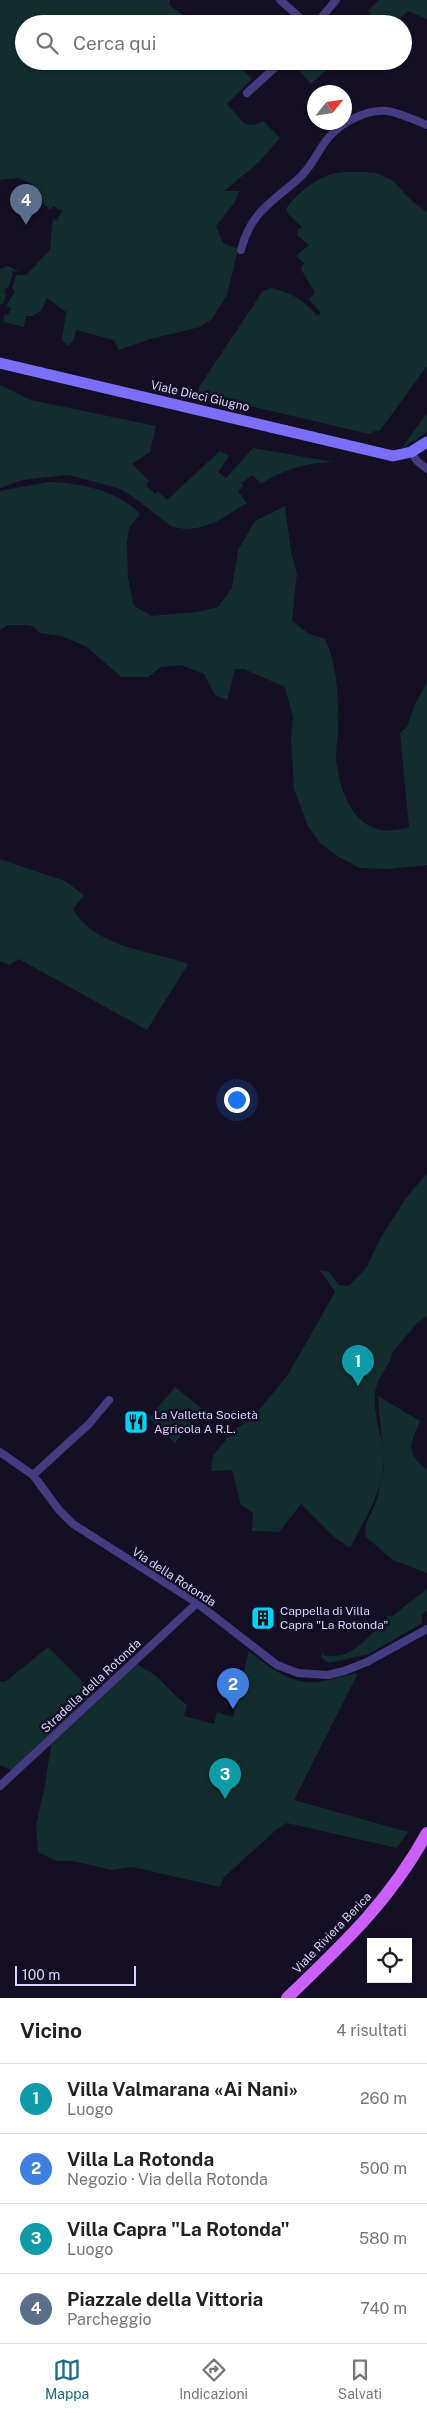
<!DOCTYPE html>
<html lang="it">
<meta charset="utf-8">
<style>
:root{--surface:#fff;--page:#f2f2f2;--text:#222;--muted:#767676;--line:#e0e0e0;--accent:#176f81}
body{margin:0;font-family:"Public Sans",sans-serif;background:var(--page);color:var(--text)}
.controls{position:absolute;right:15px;bottom:15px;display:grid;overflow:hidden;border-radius:0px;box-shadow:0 1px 4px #0004}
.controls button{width:45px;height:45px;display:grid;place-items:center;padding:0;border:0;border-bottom:1px solid var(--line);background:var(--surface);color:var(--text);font:25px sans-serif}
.compass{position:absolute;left:307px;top:85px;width:45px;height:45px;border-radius:50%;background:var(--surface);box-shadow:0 1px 4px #0004;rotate:60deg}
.scale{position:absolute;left:15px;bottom:12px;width:121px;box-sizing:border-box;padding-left:5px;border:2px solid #dbd4fd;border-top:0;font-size:14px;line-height:18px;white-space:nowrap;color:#dbd4fd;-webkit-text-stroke:4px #140f24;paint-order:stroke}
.you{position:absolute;left:236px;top:1099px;width:18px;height:18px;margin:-12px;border:4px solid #fff;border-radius:50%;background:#1a73e8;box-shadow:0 0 0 8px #1a73e833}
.badge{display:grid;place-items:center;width:32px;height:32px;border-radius:50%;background:var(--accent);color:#fff;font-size:16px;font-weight:700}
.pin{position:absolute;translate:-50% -41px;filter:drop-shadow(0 1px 2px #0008)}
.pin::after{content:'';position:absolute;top:26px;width:18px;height:15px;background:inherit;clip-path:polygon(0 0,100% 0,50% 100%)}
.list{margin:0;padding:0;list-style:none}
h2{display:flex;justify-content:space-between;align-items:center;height:65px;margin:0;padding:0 20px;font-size:21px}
h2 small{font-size:16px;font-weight:400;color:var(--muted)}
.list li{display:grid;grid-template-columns:32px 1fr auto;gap:15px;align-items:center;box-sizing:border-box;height:70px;padding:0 20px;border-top:1px solid var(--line)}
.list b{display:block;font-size:19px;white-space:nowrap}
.list p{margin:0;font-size:16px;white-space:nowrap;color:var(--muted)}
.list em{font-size:16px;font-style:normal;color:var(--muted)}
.icon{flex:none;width:28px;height:28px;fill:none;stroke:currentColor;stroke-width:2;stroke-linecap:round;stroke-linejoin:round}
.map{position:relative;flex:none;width:427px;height:1998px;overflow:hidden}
.search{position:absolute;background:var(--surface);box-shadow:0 1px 4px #0004;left:15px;right:15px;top:15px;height:55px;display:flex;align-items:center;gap:12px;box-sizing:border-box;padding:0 18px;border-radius:28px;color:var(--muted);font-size:19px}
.sheet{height:345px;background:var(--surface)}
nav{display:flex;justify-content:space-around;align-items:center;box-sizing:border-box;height:70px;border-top:1px solid var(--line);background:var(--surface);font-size:14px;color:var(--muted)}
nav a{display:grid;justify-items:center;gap:2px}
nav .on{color:var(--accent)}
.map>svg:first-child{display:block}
.green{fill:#132d2e}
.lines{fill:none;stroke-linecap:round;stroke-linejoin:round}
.minor{stroke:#433c81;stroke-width:8}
.secondary{stroke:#7b6ffa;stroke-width:11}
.primary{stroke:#ca5ff9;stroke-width:12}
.labels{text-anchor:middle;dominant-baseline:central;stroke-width:5;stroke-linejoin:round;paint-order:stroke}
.street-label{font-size:12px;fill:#dbd4fd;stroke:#140f24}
.poi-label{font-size:12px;fill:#dbd4fd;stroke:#140f24;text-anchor:start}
</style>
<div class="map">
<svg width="427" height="1998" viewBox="0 0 427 1998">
<rect width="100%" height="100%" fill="#140f24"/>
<g class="green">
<path d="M0,0H170L169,5L196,24H24V61H234L252,79L227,104L245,124L255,125L263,121L280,138L259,162L224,191H239L235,202L216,226L223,243L238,249L227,295L212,319L200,327L150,339L119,350L114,340L76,330L74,339L69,346L62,340L66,312L47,298L41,311L32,316H26L24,327L3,322L5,314L8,315L11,308L6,306L15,291L12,288L16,275H26L50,250L53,219L57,220L62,211L53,206L50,210L41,201L32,184L18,178L0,180Z"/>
<path d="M379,0H427V19L408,11L394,24H368L374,17L368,11Z"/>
<path d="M291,61H336L311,84Z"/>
<path d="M376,173L392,180L413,202L427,212V366L384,425L378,432L377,430L369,434L199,394V387L263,291L272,288C295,295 301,298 318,316L321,313L309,299L315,293L301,269L304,263L296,256L309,245L297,235L298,230L302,227L290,216L286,209C295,194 319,176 336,173C349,171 363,172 376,173Z"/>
<path d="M8,266L19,272L11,271L13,274L9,286L4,290L6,295L3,304H0V269Z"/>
<path d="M0,385L31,400L156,426L150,452L132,464L149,481L146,485L155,494L158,491L167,500L220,451L229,456L218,472L226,478L253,448L333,462C305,463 285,469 261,484L253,475L241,483L243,486L238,491L247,503L216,522L197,528L185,529L172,527L132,496L120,489L73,476L67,475L22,480L0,488Z"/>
<path d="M427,413V432L401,449Z"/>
<path d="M48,482C78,482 119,491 140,514L129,528L127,543L128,578L134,606L152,616L197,612L218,607L232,588L238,550L255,521L285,506L291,552L297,573L292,621L309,634L325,639C338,666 339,703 338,733C337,744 335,757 337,767C344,807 363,842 409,827L400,733L407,727L415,704L427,683V865L389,869L360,868L339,857L321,844L308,826L294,789L291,737L293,717L285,687L244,669H235L227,700L215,695L204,674L181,665L161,667L148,677H121L87,647L62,636L40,633L33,626L26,625H8L0,630V491Z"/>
<path d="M0,859L65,881L84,895L73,909C95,948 150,950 188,964L147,1030L19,959L9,965L0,961Z"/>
<path d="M427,1173V1316L417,1323L392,1353C390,1367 376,1378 375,1394C373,1413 381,1433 383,1451C387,1487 365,1518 350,1548L333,1536L301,1504L279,1532L252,1531L253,1513L241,1505L232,1470L211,1471L213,1456L233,1431L253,1418L289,1373L335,1292L320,1270L329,1272L339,1285L349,1286L367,1267L380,1239L406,1198Z"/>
<path d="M175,1387L202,1409L175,1443L149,1418Z"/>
<path d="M378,1396L420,1421C410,1445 405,1452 427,1470V1573L393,1560L366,1537L365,1526L377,1500L384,1467Z"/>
<path d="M427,1589V1611L422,1614V1623L369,1654L329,1663L321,1658L323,1651V1655C351,1663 372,1633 389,1615L391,1617Z"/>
<path d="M48,1647L95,1694L14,1771L0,1765V1681L4,1682L9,1679Z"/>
<path d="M249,1651C266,1666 292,1685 316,1682C330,1681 344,1675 358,1673L294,1800L408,1832L397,1848L287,1823L276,1830L224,1877L220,1887L133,1867L112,1870L73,1861H56L38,1852L36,1825L45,1786L52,1738L133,1662L155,1675L177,1697L187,1705L184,1716L214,1724L217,1712L233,1717Z"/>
</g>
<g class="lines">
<g class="minor">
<path d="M280,0L307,24"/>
<path d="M229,22L232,24"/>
<path d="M316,24L336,0"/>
<path d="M247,93L282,61"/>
<path d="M241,250C251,212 270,204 297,180C312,168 317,151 329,137C342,122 367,109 387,111C400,113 415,120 427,125"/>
<path d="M411,452L417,461L427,469"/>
<path d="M0,1452L33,1475L59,1510L73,1524L197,1603L277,1665L298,1673L328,1675L344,1671L367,1662L427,1629"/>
<path d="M33,1475L89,1424L109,1400"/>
<path d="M0,1786L197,1603"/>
</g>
<path class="secondary" d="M0,363L393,456L411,452L427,442"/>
<path class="primary" d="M287,1998C343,1944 389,1902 427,1833"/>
</g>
<defs>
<g id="restaurant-square" transform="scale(1.25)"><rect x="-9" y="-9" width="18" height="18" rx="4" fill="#09cef5" stroke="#140f24"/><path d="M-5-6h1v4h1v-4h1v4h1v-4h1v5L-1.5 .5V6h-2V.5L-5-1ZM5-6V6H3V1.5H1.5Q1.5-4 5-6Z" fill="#111"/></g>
<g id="building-square" transform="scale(1.25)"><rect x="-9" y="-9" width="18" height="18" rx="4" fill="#09cef5" stroke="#140f24"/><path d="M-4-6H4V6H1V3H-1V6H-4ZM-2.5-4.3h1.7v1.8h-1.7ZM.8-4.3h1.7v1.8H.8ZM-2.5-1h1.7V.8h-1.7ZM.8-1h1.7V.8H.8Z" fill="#111"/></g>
</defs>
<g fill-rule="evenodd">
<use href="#restaurant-square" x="136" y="1422"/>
<use href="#building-square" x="263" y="1618"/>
</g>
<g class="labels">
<g class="street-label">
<text transform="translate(200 396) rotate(13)">Viale Dieci Giugno</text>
<text transform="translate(174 1577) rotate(33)">Via della Rotonda</text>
<text transform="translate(91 1686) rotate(-43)">Stradella della Rotonda</text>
<text transform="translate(332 1933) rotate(-46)">Viale Riviera Berica</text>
</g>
<g class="poi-label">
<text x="154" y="1415">La Valletta Società<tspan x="154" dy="14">Agricola A R.L.</tspan></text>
<text x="280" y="1611">Cappella di Villa<tspan x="280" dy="14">Capra "La Rotonda"</tspan></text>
</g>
</g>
</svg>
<div class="controls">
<button><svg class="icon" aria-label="locate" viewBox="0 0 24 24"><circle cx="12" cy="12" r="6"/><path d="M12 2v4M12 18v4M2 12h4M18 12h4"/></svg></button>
</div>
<svg class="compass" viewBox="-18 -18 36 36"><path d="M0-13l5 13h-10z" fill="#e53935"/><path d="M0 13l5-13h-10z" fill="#767676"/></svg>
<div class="scale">100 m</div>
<div class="you"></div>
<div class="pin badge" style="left:358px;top:1386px;background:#0f9aa8">1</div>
<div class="pin badge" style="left:233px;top:1709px;background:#3f7fe0">2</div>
<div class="pin badge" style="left:225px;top:1799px;background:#0f9aa8">3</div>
<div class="pin badge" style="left:26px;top:225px;background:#5c6f8a">4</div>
<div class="search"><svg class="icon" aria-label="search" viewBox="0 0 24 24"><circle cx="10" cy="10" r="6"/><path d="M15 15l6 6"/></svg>Cerca qui</div>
</div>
<section class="sheet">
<h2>Vicino<small>4 risultati</small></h2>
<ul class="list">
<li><span class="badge" style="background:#0f9aa8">1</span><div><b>Villa Valmarana «Ai Nani»</b><p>Luogo</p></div><em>260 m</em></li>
<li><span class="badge" style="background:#3f7fe0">2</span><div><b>Villa La Rotonda</b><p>Negozio · Via della Rotonda</p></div><em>500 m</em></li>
<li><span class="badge" style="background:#0f9aa8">3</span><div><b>Villa Capra &quot;La Rotonda&quot;</b><p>Luogo</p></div><em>580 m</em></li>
<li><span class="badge" style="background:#5c6f8a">4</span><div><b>Piazzale della Vittoria</b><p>Parcheggio</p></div><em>740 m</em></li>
</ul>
</section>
<nav>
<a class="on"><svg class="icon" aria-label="map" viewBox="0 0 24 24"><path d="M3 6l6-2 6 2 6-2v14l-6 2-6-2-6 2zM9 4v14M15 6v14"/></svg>Mappa</a>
<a><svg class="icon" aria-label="directions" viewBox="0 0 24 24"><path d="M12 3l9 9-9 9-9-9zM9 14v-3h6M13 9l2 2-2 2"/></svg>Indicazioni</a>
<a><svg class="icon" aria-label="saved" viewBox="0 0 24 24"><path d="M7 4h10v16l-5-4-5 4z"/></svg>Salvati</a>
</nav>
